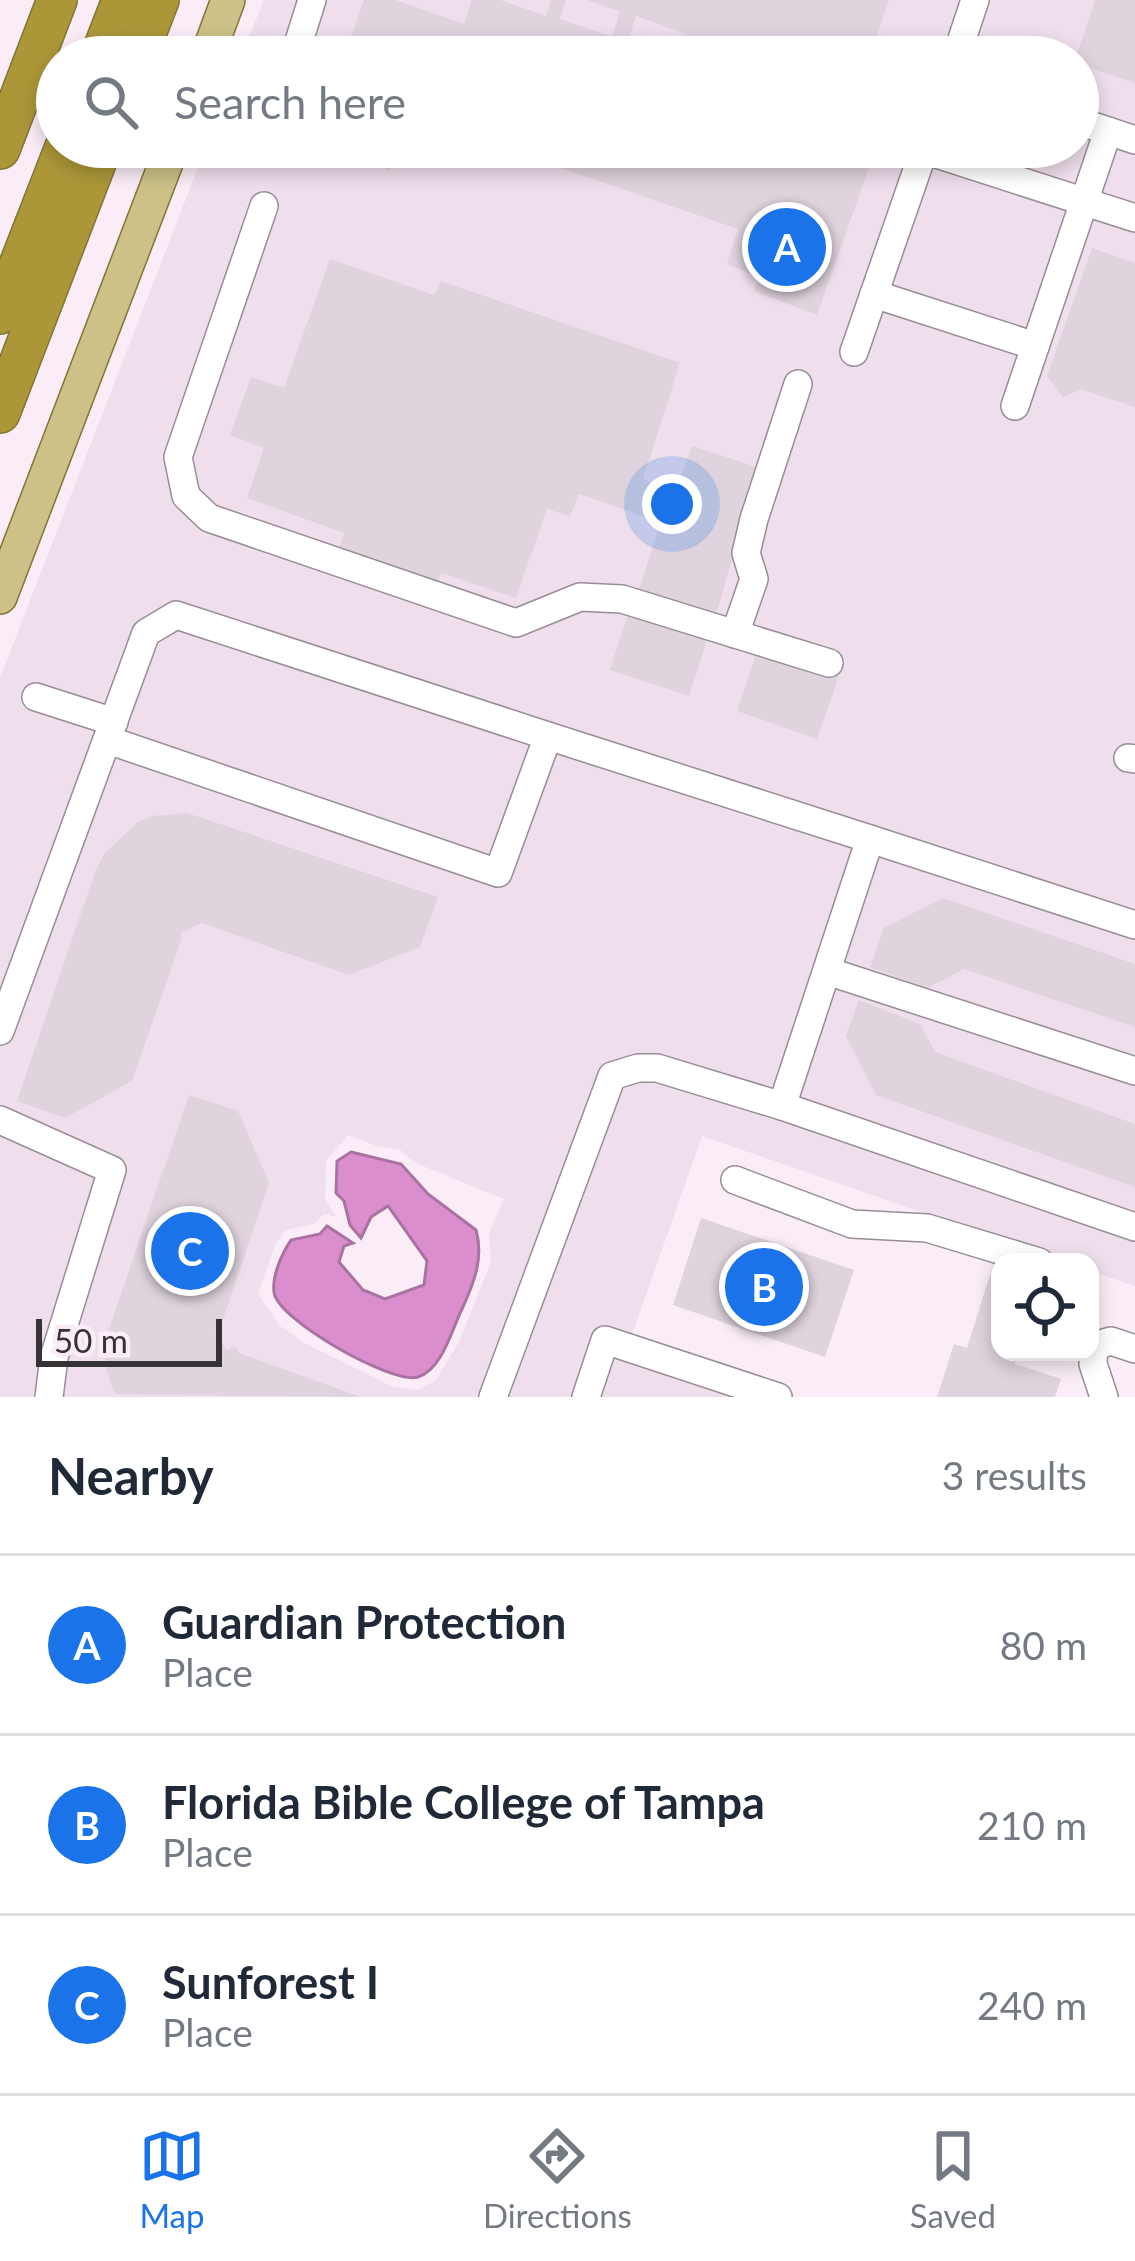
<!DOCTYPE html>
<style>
:root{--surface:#fff;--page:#f2f2f3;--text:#1f2937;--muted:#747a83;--line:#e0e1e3;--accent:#1a73e8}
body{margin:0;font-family:Lato,sans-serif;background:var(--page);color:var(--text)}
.controls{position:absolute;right:36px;bottom:36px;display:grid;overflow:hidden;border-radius:24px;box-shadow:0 6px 18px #0003}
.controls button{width:108px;height:108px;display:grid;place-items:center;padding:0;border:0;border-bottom:3px solid var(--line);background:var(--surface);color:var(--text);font:60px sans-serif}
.scale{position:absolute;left:36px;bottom:30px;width:186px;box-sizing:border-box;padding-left:12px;border:6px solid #363235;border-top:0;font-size:33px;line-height:42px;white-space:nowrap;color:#363235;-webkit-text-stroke:9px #faedf7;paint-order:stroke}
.you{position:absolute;left:672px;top:504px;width:42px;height:42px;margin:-30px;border:9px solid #fff;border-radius:50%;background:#1a73e8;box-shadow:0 0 0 18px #1a73e833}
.badge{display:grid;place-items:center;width:78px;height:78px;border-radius:50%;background:var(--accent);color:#fff;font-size:39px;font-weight:700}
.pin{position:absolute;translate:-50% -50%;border:6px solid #fff;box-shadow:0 3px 12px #0006}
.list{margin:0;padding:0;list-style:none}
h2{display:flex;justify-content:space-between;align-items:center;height:156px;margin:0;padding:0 48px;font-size:51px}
h2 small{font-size:39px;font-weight:400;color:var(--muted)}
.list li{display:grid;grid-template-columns:78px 1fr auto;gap:36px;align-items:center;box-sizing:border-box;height:180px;padding:0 48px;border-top:3px solid var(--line)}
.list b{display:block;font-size:45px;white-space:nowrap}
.list p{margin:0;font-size:39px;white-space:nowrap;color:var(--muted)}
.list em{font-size:39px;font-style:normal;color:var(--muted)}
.icon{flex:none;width:66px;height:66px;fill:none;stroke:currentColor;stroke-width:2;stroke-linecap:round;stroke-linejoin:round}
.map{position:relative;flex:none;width:1135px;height:1397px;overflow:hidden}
.search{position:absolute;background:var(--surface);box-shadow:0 6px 18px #0003;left:36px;right:36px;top:36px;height:132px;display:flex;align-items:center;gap:30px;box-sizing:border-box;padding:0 42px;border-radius:66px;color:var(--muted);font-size:45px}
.sheet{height:696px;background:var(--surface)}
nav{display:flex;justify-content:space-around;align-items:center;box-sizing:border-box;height:168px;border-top:3px solid var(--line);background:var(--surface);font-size:33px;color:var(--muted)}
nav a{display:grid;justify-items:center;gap:6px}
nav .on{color:var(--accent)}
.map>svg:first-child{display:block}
.built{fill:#efdeec;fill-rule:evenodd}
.water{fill:#da8ece;stroke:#a972a0;stroke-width:3}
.building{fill:#dfd3dd}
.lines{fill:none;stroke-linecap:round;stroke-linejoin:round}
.minor-casing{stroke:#988d95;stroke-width:30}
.major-casing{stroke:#837437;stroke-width:36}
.highway-casing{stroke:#837437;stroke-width:42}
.minor{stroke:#fff;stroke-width:27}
.major{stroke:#cdc188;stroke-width:33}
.highway{stroke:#ac9738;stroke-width:39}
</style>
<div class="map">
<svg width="1135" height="1397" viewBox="0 0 1135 1397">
<rect width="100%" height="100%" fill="#faedf7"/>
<path class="built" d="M264,0H1135V1286L1090,1271V1262H1065L702,1136L628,1346L795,1397H0V678L206,147H1078V57H241ZM348,1135L377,1146L400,1150L418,1164L504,1199L489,1233L491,1262L459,1342L436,1380L418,1390L393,1387L304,1343L280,1326L258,1294L274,1247L285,1230L314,1224L324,1214L337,1217L325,1200L326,1161Z"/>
<path class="water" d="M351,1152L401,1164L428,1194L476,1230C484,1258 474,1283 462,1309C452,1329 442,1370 418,1377C393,1385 277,1320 274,1292C272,1276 282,1253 291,1240L320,1234L327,1226L353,1243L344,1246L339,1262L363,1290L385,1299L424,1285L427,1261L388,1206L371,1217L361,1238L350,1225L344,1201L336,1193L337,1161Z"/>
<g class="building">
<path d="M364,0H395L464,24L472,0H500L546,16L551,0H566L560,19L612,37L620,12L587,0H889L869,57H750L701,38L694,57H677L686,34L636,16L628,41L669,57H344Z"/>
<path d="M1095,0H1135V83L1078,64L1076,57Z"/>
<path d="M340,147H438L431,167L397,154L390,171Z"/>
<path d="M500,147H831L871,162L817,315L754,291L759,277L727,264L738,229Z"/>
<path d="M1092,248L1135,263V407L1080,389L1063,397L1047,376Z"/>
<path d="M330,259L434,295L441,281L680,363L643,479L676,490L692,446L759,468L714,621L638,592L661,522L579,494L570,516L547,509L516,598L441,573L435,591L336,556L344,533L247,498L264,448L230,435L251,377L284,388Z"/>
<path d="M629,611L708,636L689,696L610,670Z"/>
<path d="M758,648L839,676L817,739L737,711Z"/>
<path d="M187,813L438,897L420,947L349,975L202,923L180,933L182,938L132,1081L65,1118L17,1101L95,872L105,853L138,822L152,816Z"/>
<path d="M943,898L1135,964V1027L964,969L928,988L870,967L884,928Z"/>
<path d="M859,1000L920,1024L935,1052L1135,1124V1187L876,1095L846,1036Z"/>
<path d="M189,1095L238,1111L269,1183L221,1325L215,1328L226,1350L235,1347L239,1353L361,1397L115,1394L105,1366L107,1335Z"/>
<path d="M701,1218L854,1270L825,1357L673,1305Z"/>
<path d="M994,1262L1000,1264V1352H1019L1015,1364L1061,1379L1055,1397H937L954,1344L967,1348Z"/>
</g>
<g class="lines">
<g class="minor-casing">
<g id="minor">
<path d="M294,57L312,0"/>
<path d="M956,57L975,0"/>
<path d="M1078,121L1135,140"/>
<path d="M924,150L1135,218"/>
<path d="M262,152L264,147"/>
<path d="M264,206L178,457L186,496L209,518L516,623L580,597L622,599L829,663"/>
<path d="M874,294L1035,346"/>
<path d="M854,352L925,147"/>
<path d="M1015,406L1108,131"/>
<path d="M735,634L754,579L746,553L754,519L798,384"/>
<path d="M36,697L114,722"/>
<path d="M548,736L870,839"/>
<path d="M1128,758L1135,759"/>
<path d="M1135,925L870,839L782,1106L1135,1227"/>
<path d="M827,971L1135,1071"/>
<path d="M0,1031L146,633L176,615L548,736L498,873L108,740"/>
<path d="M0,1120L112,1170L54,1357L49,1397"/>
<path d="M735,1180L852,1224L927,1228L1039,1262"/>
<path d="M493,1397L612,1076L638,1068H657L782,1106"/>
<path d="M586,1397L605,1340L778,1397"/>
<path d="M1104,1397L1093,1364L1094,1346L1111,1341L1135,1349"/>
</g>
</g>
<g class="major-casing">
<g id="major">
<path d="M207,57L228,0"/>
<path d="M0,597L172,147"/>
</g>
</g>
<g class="highway-casing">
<g id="highway">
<path d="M100,57L122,0"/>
<path d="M137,57L159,0"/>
<path d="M0,149L57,0"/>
<path d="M0,314L65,147"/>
<path d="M0,413L102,147"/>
</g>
</g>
<use href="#minor" class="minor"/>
<use href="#major" class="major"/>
<use href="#highway" class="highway"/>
</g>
</svg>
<div class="controls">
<button><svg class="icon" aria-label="locate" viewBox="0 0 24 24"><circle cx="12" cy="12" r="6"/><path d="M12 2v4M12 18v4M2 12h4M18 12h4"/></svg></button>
</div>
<div class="scale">50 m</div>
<div class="you"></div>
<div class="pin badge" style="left:787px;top:247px">A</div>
<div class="pin badge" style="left:764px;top:1287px">B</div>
<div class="pin badge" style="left:190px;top:1251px">C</div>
<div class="search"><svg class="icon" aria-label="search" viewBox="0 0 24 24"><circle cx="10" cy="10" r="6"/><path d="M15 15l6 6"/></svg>Search here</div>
</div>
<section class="sheet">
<h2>Nearby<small>3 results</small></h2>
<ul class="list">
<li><span class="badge">A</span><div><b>Guardian Protection</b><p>Place</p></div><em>80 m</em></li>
<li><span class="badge">B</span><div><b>Florida Bible College of Tampa</b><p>Place</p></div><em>210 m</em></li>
<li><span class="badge">C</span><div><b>Sunforest I</b><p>Place</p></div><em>240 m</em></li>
</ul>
</section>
<nav>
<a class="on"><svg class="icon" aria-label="map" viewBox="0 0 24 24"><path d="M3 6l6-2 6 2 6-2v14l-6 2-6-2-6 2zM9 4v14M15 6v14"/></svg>Map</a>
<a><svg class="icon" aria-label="directions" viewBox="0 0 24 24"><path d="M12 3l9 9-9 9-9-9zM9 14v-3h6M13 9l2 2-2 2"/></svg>Directions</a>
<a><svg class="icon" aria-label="saved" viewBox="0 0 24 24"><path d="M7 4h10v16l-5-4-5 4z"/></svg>Saved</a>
</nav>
